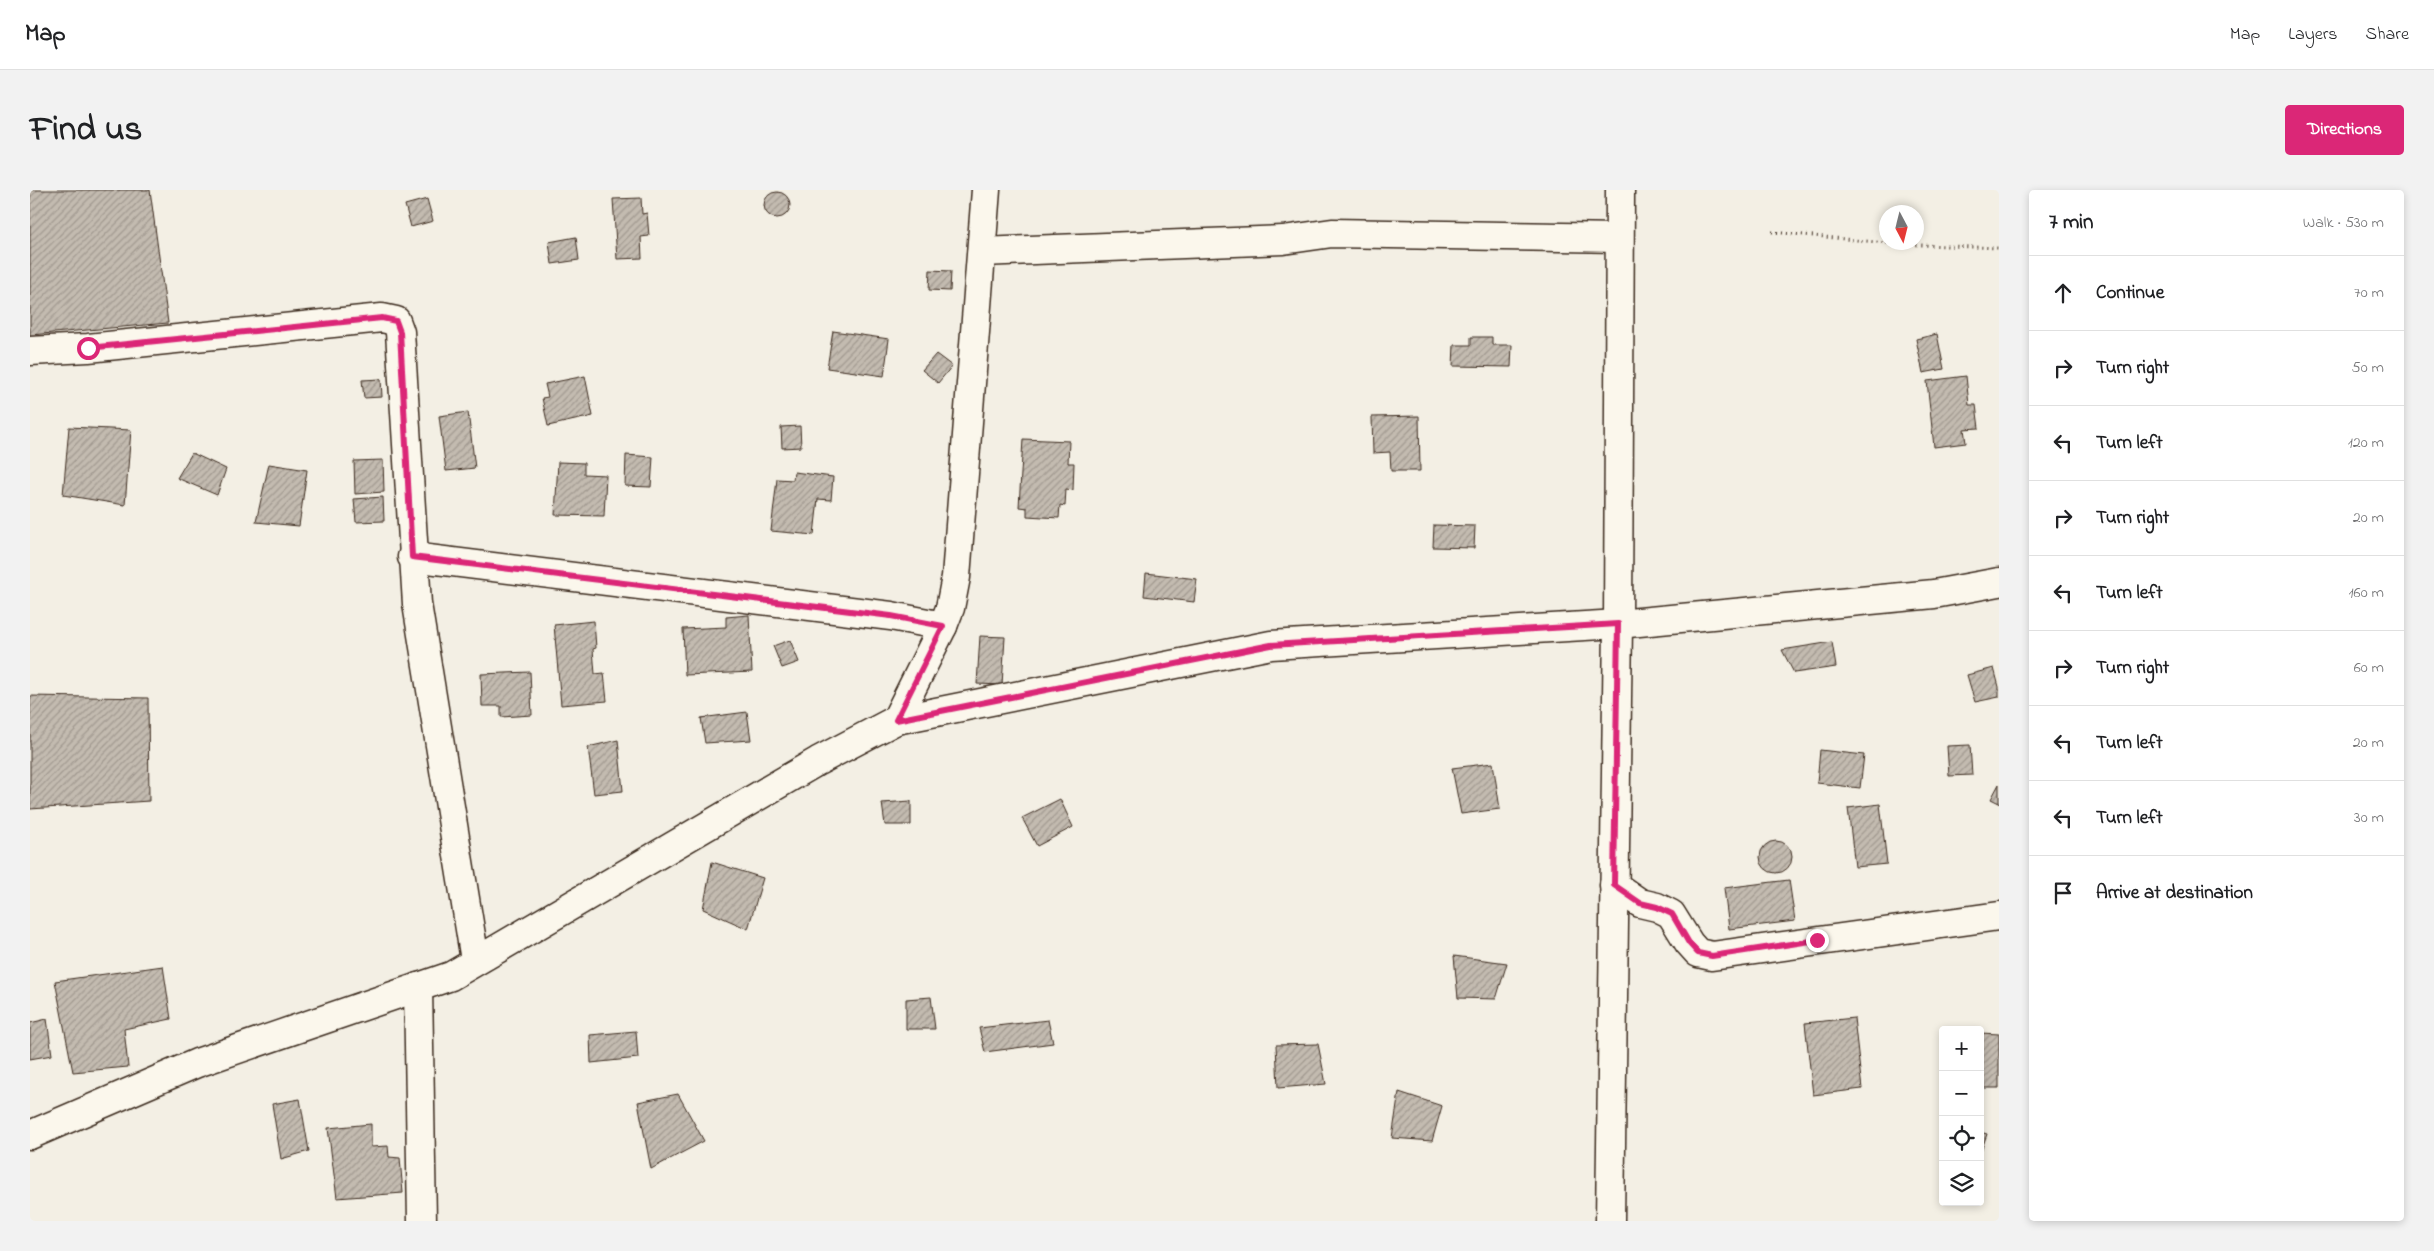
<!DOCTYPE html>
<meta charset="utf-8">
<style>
:root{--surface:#fff;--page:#f2f2f2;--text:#202124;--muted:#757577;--line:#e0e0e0;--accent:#db2777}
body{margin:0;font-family:"Indie Flower",sans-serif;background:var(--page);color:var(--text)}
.controls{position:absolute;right:15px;bottom:15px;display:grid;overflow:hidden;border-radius:5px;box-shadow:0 2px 8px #0003}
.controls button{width:45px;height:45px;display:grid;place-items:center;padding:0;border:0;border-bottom:1px solid var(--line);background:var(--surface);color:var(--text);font:25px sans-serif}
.compass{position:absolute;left:1849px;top:15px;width:45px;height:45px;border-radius:50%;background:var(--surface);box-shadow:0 2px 8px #0003;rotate:173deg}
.stop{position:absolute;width:15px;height:15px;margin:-11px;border:4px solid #db2777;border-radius:50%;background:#fff}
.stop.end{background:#db2777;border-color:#fff;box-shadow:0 1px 5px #0008}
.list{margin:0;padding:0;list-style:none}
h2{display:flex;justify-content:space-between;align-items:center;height:65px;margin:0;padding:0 20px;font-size:21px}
h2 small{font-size:16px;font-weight:400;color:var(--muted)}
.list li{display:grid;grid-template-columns:32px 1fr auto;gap:15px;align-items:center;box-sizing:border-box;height:75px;padding:0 20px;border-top:1px solid var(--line)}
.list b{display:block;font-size:19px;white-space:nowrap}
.list em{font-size:16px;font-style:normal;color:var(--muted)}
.icon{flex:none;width:28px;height:28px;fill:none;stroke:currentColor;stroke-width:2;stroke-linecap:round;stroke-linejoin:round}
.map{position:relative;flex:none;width:1969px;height:1031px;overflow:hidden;border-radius:5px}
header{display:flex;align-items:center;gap:30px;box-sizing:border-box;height:70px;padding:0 25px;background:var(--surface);border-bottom:1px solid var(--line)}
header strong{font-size:24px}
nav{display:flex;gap:28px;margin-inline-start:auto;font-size:18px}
.intro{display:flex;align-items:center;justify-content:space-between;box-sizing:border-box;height:120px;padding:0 30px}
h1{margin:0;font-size:35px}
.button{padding:12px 22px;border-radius:5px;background:var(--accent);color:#fff;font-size:18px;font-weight:700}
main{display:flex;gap:30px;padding:0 30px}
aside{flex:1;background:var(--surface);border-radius:5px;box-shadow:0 2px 8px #0003}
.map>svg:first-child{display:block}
.building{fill:url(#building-hatch);stroke:#3b2a1e}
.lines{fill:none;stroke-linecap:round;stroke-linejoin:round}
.minor-casing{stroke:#3b2a1e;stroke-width:31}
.path{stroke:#3b2a1e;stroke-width:3;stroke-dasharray:1 4;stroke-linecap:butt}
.minor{stroke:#fbf7ec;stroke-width:28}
.route{stroke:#db2777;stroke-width:6}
</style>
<header>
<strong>Map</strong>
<nav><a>Map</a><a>Layers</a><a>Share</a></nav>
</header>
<div class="intro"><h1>Find us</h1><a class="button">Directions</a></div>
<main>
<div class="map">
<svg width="1969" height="1031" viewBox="0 0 1969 1031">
<defs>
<pattern id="building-hatch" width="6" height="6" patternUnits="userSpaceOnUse" patternTransform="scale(1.25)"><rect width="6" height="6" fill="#c3bbb0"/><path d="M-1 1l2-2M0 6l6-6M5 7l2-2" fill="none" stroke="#a0988f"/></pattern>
</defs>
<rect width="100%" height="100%" fill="#f3efe4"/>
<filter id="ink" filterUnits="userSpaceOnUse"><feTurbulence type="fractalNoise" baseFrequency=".02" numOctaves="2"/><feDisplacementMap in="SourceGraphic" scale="10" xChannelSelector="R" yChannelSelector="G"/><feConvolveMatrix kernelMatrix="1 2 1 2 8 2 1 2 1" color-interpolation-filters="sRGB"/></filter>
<g filter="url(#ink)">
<g class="building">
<path d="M0,0H120L138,133L0,145Z"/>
<circle cx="747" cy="15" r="13"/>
<path d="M611,8L612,24L617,23L619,46L611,47L612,68L587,69L583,9Z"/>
<path d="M397,9L403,31L381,37L375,15Z"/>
<path d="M546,47L549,70L522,74L519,52Z"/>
<path d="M900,80L921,81L920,101L899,100Z"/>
<path d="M803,141L859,149L854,186L797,178Z"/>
<path d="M1907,144L1914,179L1893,183L1886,149Z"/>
<path d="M1441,147H1462V155H1482L1481,177L1423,176L1424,155H1441Z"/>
<path d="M906,164L922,176L908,193L892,180Z"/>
<path d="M555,186L563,226L518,236L512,208L518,207L515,194Z"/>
<path d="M1936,186L1939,215H1946L1949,238L1934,239L1936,253L1904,257L1897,191Z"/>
<path d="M351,189L352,207L334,208L332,190Z"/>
<path d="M438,222L445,278L416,281L409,226Z"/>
<path d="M1389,226L1390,281H1361L1360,262L1343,263L1342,227Z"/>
<path d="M770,236L771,257L752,258L751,237Z"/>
<path d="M39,237L101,240L95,315L33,305Z"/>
<path d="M993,249L1039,251L1038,273H1044L1043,300L1036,299L1035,316L1030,315L1029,328L997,326V318L989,317Z"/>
<path d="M162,263L196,279L187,305L147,288Z"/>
<path d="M596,265L623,267L621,297L595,296Z"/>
<path d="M353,270L354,302L325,304L324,271Z"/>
<path d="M528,272L554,273V284L576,285L574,326L525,325Z"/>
<path d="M239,274L277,280L269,336L226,332Z"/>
<path d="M764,282L803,287L801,310L788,309L784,345L741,341L747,289L763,290Z"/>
<path d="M353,307L354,331L326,332L324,309Z"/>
<path d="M1404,335L1445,336L1444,358L1403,357Z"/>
<path d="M1116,383L1167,389L1164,412L1114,406Z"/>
<path d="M719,425L722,482L655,485L653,439L696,437V427Z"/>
<path d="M564,431L566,458L563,459L565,484L574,483L577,511L531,515L524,435Z"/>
<path d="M950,446L975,447L972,495L947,494Z"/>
<path d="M760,450L769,472L752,478L743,456Z"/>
<path d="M1802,452L1806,477L1764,483L1752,460Z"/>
<path d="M1964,478L1969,497V507L1945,512L1937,485Z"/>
<path d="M500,482L502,525L471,527V516H452L451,484Z"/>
<path d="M0,506L118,508L119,611L0,619Z"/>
<path d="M717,522L721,550L675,553L671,528Z"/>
<path d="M588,550L593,601L564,604L558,557Z"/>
<path d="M1940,555L1942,585L1919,586L1917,556Z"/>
<path d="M1790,560L1834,565L1830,598L1787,593Z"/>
<path d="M1463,573L1470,619L1431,624L1422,578Z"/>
<path d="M1969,594V613L1961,609Z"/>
<path d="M1030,609L1043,637L1007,656L992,628Z"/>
<path d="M881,611V635H855L852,613Z"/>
<path d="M1850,614L1857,674L1825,677L1818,618Z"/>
<circle cx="1746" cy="667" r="16"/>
<path d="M682,672L733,688L718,739L673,719Z"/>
<path d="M1759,690L1765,731L1699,739L1694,698Z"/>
<path d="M1424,766L1477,773L1466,809L1428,808Z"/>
<path d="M133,776L141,829L94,839L98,877L43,882L25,791Z"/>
<path d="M901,807L905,839H876V809Z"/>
<path d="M1824,828L1832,899L1783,905L1775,833Z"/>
<path d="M17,829L22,865L0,869V833Z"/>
<path d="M1018,830L1023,853L955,862L949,838Z"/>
<path d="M606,841L608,868L561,873L560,845Z"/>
<path d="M1950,843L1969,844V898H1950Z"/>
<path d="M1288,854L1296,894L1248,898L1246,855Z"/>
<path d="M1369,902L1412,916L1402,951L1362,948Z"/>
<path d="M648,904L674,951L621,979L608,912Z"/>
<path d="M270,909L279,961L251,969L242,914Z"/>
<path d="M341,934V957L358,956L359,967L370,968L373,1003L307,1008L298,938Z"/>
<path d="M1950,942L1957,944L1950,964Z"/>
</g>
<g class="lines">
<g class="minor-casing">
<g id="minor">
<path d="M952,62L1253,50L1302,43L1589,48"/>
<path d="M0,161L58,158L352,128L366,131L370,142L387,414L445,770"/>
<path d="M382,367L861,426L913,436"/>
<path d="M866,530L913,436L920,418L926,387L956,0"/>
<path d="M1584,695L1610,713L1627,717L1641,724L1659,753L1668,763L1682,766L1969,726"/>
<path d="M388,797L392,1031"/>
<path d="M0,945L167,873L421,786L788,571L866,530L1241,455L1588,434L1904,404L1969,392"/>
<path d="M1580,1031L1588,434L1590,0"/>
</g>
</g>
<path class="path" d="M1742,42L1867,54L1969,58"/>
<use href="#minor" class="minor"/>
</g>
</g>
<g class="lines" filter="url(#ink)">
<path class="route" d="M58,158L352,128L366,131L370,142L382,367L861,426L913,436L866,530L1241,455L1588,434L1584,695L1610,713L1627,717L1642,724L1659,753L1668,763L1682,766L1787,750"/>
</g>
</svg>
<div class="controls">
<button>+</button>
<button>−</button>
<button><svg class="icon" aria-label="locate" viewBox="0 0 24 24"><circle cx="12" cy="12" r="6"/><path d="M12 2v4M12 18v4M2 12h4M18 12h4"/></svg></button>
<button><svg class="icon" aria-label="layers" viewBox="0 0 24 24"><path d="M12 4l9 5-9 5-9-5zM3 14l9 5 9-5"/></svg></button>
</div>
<svg class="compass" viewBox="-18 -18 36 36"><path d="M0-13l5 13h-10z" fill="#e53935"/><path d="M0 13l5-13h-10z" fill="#757577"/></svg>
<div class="stop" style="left:58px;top:158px"></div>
<div class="stop end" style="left:1787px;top:750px"></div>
</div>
<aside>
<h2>7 min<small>Walk · 530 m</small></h2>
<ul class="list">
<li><svg class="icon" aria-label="ahead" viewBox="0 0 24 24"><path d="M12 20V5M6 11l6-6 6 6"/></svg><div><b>Continue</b></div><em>70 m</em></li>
<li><svg class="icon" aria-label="right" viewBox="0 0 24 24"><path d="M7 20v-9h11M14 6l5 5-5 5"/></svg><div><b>Turn right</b></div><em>50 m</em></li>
<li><svg class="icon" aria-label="left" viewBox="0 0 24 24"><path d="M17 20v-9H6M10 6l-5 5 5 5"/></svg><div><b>Turn left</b></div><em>120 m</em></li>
<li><svg class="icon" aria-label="right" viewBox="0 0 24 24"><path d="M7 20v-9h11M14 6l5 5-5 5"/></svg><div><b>Turn right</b></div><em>20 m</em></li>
<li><svg class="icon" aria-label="left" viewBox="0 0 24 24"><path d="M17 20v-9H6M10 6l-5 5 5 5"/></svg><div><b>Turn left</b></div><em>160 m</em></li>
<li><svg class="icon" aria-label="right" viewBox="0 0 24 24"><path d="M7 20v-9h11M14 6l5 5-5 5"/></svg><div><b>Turn right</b></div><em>60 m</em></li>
<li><svg class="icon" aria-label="left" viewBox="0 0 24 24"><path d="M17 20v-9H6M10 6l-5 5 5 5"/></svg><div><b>Turn left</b></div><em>20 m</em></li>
<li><svg class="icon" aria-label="left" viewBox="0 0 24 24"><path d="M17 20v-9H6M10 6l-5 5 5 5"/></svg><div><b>Turn left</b></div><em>30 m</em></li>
<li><svg class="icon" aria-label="arrive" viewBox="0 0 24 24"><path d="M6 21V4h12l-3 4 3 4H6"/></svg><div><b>Arrive at destination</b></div></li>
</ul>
</aside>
</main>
